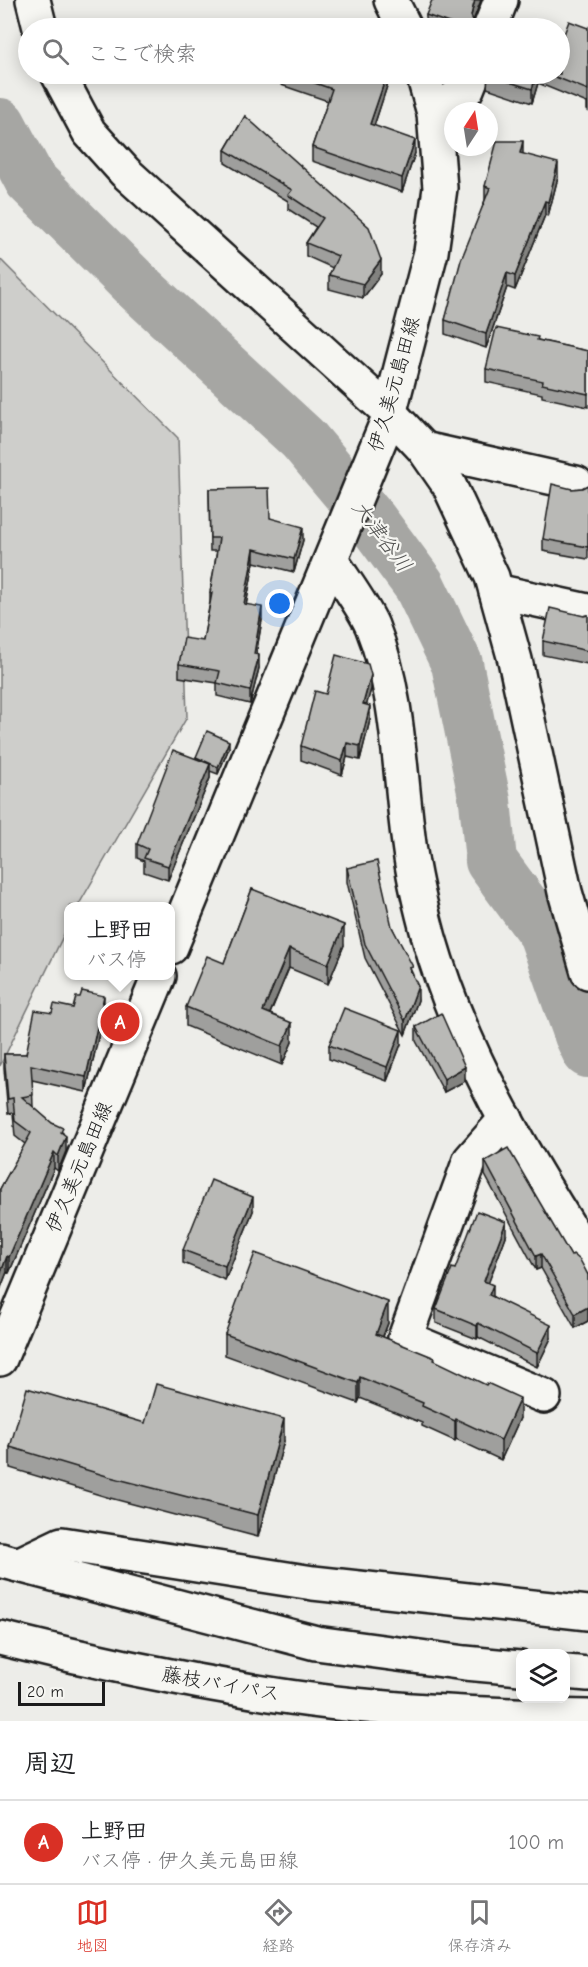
<!DOCTYPE html>
<html lang="ja">
<meta charset="utf-8">
<style>
:root{--surface:#fff;--page:#f2f2f2;--text:#202124;--muted:#757577;--line:#e0e0e0;--accent:#d93025}
body{margin:0;font-family:"Comic Neue","Klee One",sans-serif;background:var(--page);color:var(--text)}
.controls{position:absolute;right:18px;bottom:18px;display:grid;overflow:hidden;border-radius:12px;box-shadow:0 3px 15px #0003}
.controls button{width:54px;height:54px;display:grid;place-items:center;padding:0;border:0;border-bottom:2px solid var(--line);background:var(--surface);color:var(--text);font:30px sans-serif}
.compass{position:absolute;left:444px;top:102px;width:54px;height:54px;border-radius:50%;background:var(--surface);box-shadow:0 3px 15px #0003;rotate:12deg}
.scale{position:absolute;left:18px;bottom:15px;width:87px;box-sizing:border-box;padding-left:6px;border:3px solid #1c1c1c;border-top:0;font-size:16px;line-height:21px;white-space:nowrap;color:#1c1c1c;-webkit-text-stroke:4px #f6f6f2;paint-order:stroke}
.you{position:absolute;left:280px;top:604px;width:21px;height:21px;margin:-15px;border:4px solid #fff;border-radius:50%;background:#1a73e8;box-shadow:0 0 0 9px #1a73e833}
.badge{display:grid;place-items:center;width:39px;height:39px;border-radius:50%;background:var(--accent);color:#fff;font-size:20px;font-weight:700}
.pin{position:absolute;translate:-50% -50%;border:3px solid #fff;box-shadow:0 2px 6px #0006}
.popup{position:absolute;left:64px;top:902px;width:111px;height:78px;box-sizing:border-box;display:grid;place-content:center;border-radius:12px;background:var(--surface);filter:drop-shadow(0 2px 4px #0005);font-size:20px;white-space:nowrap;color:var(--muted)}
.popup b{font-size:22px;color:var(--text)}
.popup::after{content:'';position:absolute;left:50%;top:100%;margin-left:-12px;border:12px solid transparent;border-top-color:var(--surface)}
.list{margin:0;padding:0;list-style:none}
h2{display:flex;justify-content:space-between;align-items:center;height:78px;margin:0;padding:0 24px;font-size:26px}
h2 small{font-size:20px;font-weight:400;color:var(--muted)}
.list li{display:grid;grid-template-columns:39px 1fr auto;gap:18px;align-items:center;box-sizing:border-box;height:84px;padding:0 24px;border-top:2px solid var(--line)}
.list b{display:block;font-size:22px;white-space:nowrap}
.list p{margin:0;font-size:20px;white-space:nowrap;color:var(--muted)}
.list em{font-size:20px;font-style:normal;color:var(--muted)}
.icon{flex:none;width:33px;height:33px;fill:none;stroke:currentColor;stroke-width:2;stroke-linecap:round;stroke-linejoin:round}
.map{position:relative;flex:none;width:588px;height:1721px;overflow:hidden}
.search{position:absolute;background:var(--surface);box-shadow:0 3px 15px #0003;left:18px;right:18px;top:18px;height:66px;display:flex;align-items:center;gap:15px;box-sizing:border-box;padding:0 21px;border-radius:33px;color:var(--muted);font-size:22px}
.sheet{height:162px;background:var(--surface)}
nav{display:flex;justify-content:space-around;align-items:center;box-sizing:border-box;height:84px;border-top:2px solid var(--line);background:var(--surface);font-size:16px;color:var(--muted)}
nav a{display:grid;justify-items:center;gap:3px}
nav .on{color:var(--accent)}
.map>svg:first-child{display:block}
.green{fill:#cececb;stroke:#757574;stroke-width:1.5}
.lines{fill:none;stroke-linecap:round;stroke-linejoin:round}
.river{stroke:#a6a6a3;stroke-width:52}
.minor-casing{stroke:#1c1c1c;stroke-width:38}
.major-casing{stroke:#1c1c1c;stroke-width:38}
.highway-casing{stroke:#1c1c1c;stroke-width:38}
.minor{stroke:#f6f6f2;stroke-width:33}
.major{stroke:#f6f6f2;stroke-width:33}
.highway{stroke:#f6f6f2;stroke-width:33}
.wall{fill:#9f9f9d;stroke:#1c1c1c;stroke-width:1.5}
.shaded-wall{fill:#82827f;stroke:#1c1c1c;stroke-width:1.5}
.building{fill:#b9b9b6;stroke:#1c1c1c;stroke-width:1.5}
.labels{text-anchor:middle;dominant-baseline:central;stroke-width:4.5;stroke-linejoin:round;paint-order:stroke}
.street-label{font-size:20px;fill:#1c1c1c;stroke:#f6f6f2}
.water-label{font-size:21px;font-style:italic;fill:#535352;stroke:#f6f6f2}
</style>
<div class="map">
<svg width="588" height="1721" viewBox="0 0 588 1721">
<rect width="100%" height="100%" fill="#edede9"/>
<filter id="ink" filterUnits="userSpaceOnUse"><feTurbulence type="fractalNoise" baseFrequency=".0167" numOctaves="2"/><feDisplacementMap in="SourceGraphic" scale="12" xChannelSelector="R" yChannelSelector="G"/><feConvolveMatrix kernelMatrix="1 2 1 2 8 2 1 2 1" color-interpolation-filters="sRGB"/></filter>
<g filter="url(#ink)">
<path class="green" d="M0,259L178,438L187,717L78,906H69V924L0,1066Z"/>
<g class="lines">
<path class="river" d="M0,124L30,180L136,285L303,439L371,520L419,585L457,664L485,801L491,861L544,933L580,1035L588,1052"/>
<g class="minor-casing">
<g id="minor">
<path d="M33,0L40,28"/>
<path d="M490,28L501,0"/>
<path d="M58,74L89,132L125,172L389,412L424,449L449,485L492,577L515,660L565,892L588,972"/>
<path d="M434,113L467,89L473,74"/>
<path d="M424,449L576,483"/>
<path d="M331,560C343,579 364,607 372,626C401,698 399,782 411,858C415,884 422,912 429,938C462,1053 524,1157 588,1257"/>
<path d="M496,591L588,611"/>
<path d="M506,1119L470,1160L405,1338L544,1396"/>
<path d="M18,1565L62,1544L313,1583L588,1613"/>
</g>
</g>
<g class="major-casing">
<g id="major">
<path d="M391,0L405,28"/>
<path d="M171,947L387,422L431,252L440,188L434,113L423,74"/>
<path d="M0,1359L159,976"/>
</g>
</g>
<g class="highway-casing">
<g id="highway">
<path d="M0,1560L316,1643L465,1663L520,1668"/>
<path d="M0,1638C91,1661 183,1680 276,1695C379,1711 484,1715 588,1717"/>
<path d="M566,1672L588,1674"/>
</g>
</g>
<use href="#minor" class="minor"/>
<use href="#major" class="major"/>
<use href="#highway" class="highway"/>
</g>
<g class="wall">
<path d="M481,0L473,20L474,28H426V15Z"/>
<path d="M588,28V111L587,110V103L538,83L532,103L487,88L488,74H560Z"/>
<path d="M281,74H389V80L374,126L415,153L402,192L312,161V147L328,101L281,85Z"/>
<path d="M245,116L381,274L363,298L329,289V275L333,268L306,256V243L316,227L288,209V201L225,163V150Z"/>
<path d="M523,154L558,177L548,216L545,215L515,290L507,287L486,348L445,334V320L485,200V186Z"/>
<path d="M538,340L588,351V407L542,397V394L486,382V369Z"/>
<path d="M588,485V559L543,551V539L572,489L582,488Z"/>
<path d="M209,489L270,518L303,540L294,572L254,562L246,604L262,620L256,654L259,668L250,704L217,696V683L179,677V664L203,641L210,602V593L217,551H210Z"/>
<path d="M588,615V664L543,655V641L584,616Z"/>
<path d="M371,689L366,705L370,720L360,760L347,757L342,775L301,760V746L326,694Z"/>
<path d="M229,748L218,774L210,771V778L168,880L144,872V861L137,858V844L196,759V757Z"/>
<path d="M347,868L392,927L413,975L418,1000L405,1035L365,958L347,882Z"/>
<path d="M252,889L344,945L328,984L289,968L270,1014L292,1042L282,1065L186,1026V1007L224,963Z"/>
<path d="M104,1011L86,1092L32,1080L33,1107L63,1133L66,1151L58,1171L54,1168L9,1273L7,1272L0,1290V1189L25,1144L15,1136L13,1113L8,1114L4,1069V1054H26L52,1013Z"/>
<path d="M416,1027L465,1081L444,1092L416,1041Z"/>
<path d="M401,1044L387,1081L329,1059V1045Z"/>
<path d="M485,1161L588,1275V1321L575,1328L541,1268L536,1270L485,1175Z"/>
<path d="M253,1211L225,1280L183,1263V1250Z"/>
<path d="M506,1236L488,1283L493,1297L551,1338L537,1367L478,1337L477,1339L436,1323V1309L455,1269Z"/>
<path d="M388,1323L383,1337L435,1361L520,1418L501,1460L456,1439L455,1441L422,1426V1423L360,1398L358,1403L225,1355V1334Z"/>
<path d="M284,1441L258,1537L110,1498L10,1468V1447Z"/>
</g>
<g class="shaded-wall">
<path d="M475,0H481L473,21L471,16L473,7Z"/>
<path d="M387,74H389V80L370,138V124Z"/>
<path d="M537,74H538V83L532,103V89Z"/>
<path d="M415,140V153L402,192V178Z"/>
<path d="M523,141V155L520,153Z"/>
<path d="M558,163V177L548,216V202Z"/>
<path d="M545,201V215L515,290V276Z"/>
<path d="M381,260V274L363,298V284Z"/>
<path d="M507,273V287L486,348V334Z"/>
<path d="M303,527V540L294,572V559Z"/>
<path d="M254,549V562L244,617V604Z"/>
<path d="M262,607V620L254,667V654Z"/>
<path d="M259,655V668L250,704V691Z"/>
<path d="M371,675V689L363,718V704Z"/>
<path d="M370,706V720L360,760V746Z"/>
<path d="M229,741V748L218,774V767Z"/>
<path d="M347,743V757L342,775V761Z"/>
<path d="M210,764V778L168,880V866Z"/>
<path d="M344,925V945L328,984V964Z"/>
<path d="M289,949V968L263,1030V1011Z"/>
<path d="M418,986V1000L405,1035V1021Z"/>
<path d="M104,996V1011L86,1092V1077Z"/>
<path d="M292,1023V1042L282,1065V1046Z"/>
<path d="M401,1030V1044L387,1081V1067Z"/>
<path d="M465,1067V1081L444,1092V1079Z"/>
<path d="M66,1136V1151L58,1171V1156Z"/>
<path d="M54,1152V1168L9,1273V1257Z"/>
<path d="M253,1197V1211L225,1280V1266Z"/>
<path d="M506,1222V1236L484,1295V1281Z"/>
<path d="M541,1254V1268L536,1270V1256Z"/>
<path d="M7,1256V1272L0,1290V1275Z"/>
<path d="M493,1285V1299L489,1295Z"/>
<path d="M388,1302V1323L376,1354V1334Z"/>
<path d="M588,1307V1321L575,1328V1314Z"/>
<path d="M478,1323V1337L477,1339V1326Z"/>
<path d="M551,1325V1338L537,1367V1353Z"/>
<path d="M360,1377V1398L358,1403V1383Z"/>
<path d="M520,1398V1418L501,1460V1440Z"/>
<path d="M284,1419V1441L258,1537V1515Z"/>
<path d="M456,1419V1439L455,1441V1421Z"/>
</g>
<g class="building">
<path d="M432,0H475L473,7L471,16L474,23L472,28H463L426,15Z"/>
<path d="M569,21L588,28V90L548,74H560V45Z"/>
<path d="M289,74H387L370,124L415,140L402,178L312,147L332,89Z"/>
<path d="M488,74H537L532,89L487,75Z"/>
<path d="M245,116L369,227L381,260L363,284L329,275L338,256L306,243L323,218L288,195L292,190L225,150Z"/>
<path d="M497,141H523L520,153L558,163L548,202L545,201L515,276L507,273L486,334L445,320L461,260L490,188L485,186Z"/>
<path d="M496,328L538,337L537,340L588,351V394L542,384L543,381L486,369Z"/>
<path d="M552,484L572,489L582,488L588,485V547L543,539Z"/>
<path d="M269,488L270,518L303,527L294,559L254,549L244,604L262,607L254,654L259,655L250,691L217,683L220,671L179,664L184,638L203,641L212,593H210L219,538H210L209,489Z"/>
<path d="M550,608L584,616L588,615V651L543,641Z"/>
<path d="M336,655L368,664L371,675L363,704L370,706L360,746L347,743L342,761L301,746L315,691L326,694Z"/>
<path d="M207,731L229,741L218,767L196,757Z"/>
<path d="M173,750L210,764L168,866L144,858L148,849L137,844Z"/>
<path d="M377,861L392,927L413,967L409,968L418,986L405,1021L365,944L347,868Z"/>
<path d="M252,889L344,925L328,964L289,949L263,1011L292,1023L282,1046L186,1007L207,956L224,963Z"/>
<path d="M82,991L104,996L86,1077L31,1065L33,1095L22,1097L52,1123L63,1128L61,1132L66,1136L58,1156L54,1152L9,1257L7,1256L0,1275V1189L31,1133L15,1121L13,1098L8,1099L4,1054H26L35,1010L52,1013L54,1004L73,1008L76,997H80Z"/>
<path d="M344,1008L401,1030L387,1067L329,1045Z"/>
<path d="M441,1013L465,1067L444,1079L416,1027Z"/>
<path d="M508,1148L571,1256L573,1254L580,1260L588,1275V1307L575,1314L541,1254L536,1256L485,1161Z"/>
<path d="M211,1180L253,1197L225,1266L183,1250Z"/>
<path d="M477,1211L506,1222L484,1281L493,1285L489,1295L551,1325L537,1353L478,1323L477,1326L436,1309L452,1268L455,1269Z"/>
<path d="M255,1253L388,1302L376,1334L435,1358L434,1360L486,1385L487,1383L520,1398L501,1440L456,1419L455,1421L422,1406L423,1403L360,1377L358,1383L225,1334Z"/>
<path d="M156,1384L284,1419L258,1515L110,1477L10,1447L27,1388L145,1423Z"/>
</g>
</g>
<g class="labels">
<g class="street-label">
<text transform="translate(394 384) rotate(-74)">伊久美元島田線</text>
<text transform="translate(79 1167) rotate(-67)">伊久美元島田線</text>
<text transform="translate(221 1684) rotate(10)">藤枝バイパス</text>
</g>
<g class="water-label">
<text transform="translate(382 536) rotate(53)">大津谷川</text>
</g>
</g>
</svg>
<div class="controls">
<button><svg class="icon" aria-label="layers" viewBox="0 0 24 24"><path d="M12 4l9 5-9 5-9-5zM3 14l9 5 9-5"/></svg></button>
</div>
<svg class="compass" viewBox="-18 -18 36 36"><path d="M0-13l5 13h-10z" fill="#e53935"/><path d="M0 13l5-13h-10z" fill="#757577"/></svg>
<div class="scale">20 m</div>
<div class="you"></div>
<div class="pin badge" style="left:120px;top:1022px">A</div>
<div class="popup"><b>上野田</b>バス停</div>
<div class="search"><svg class="icon" aria-label="search" viewBox="0 0 24 24"><circle cx="10" cy="10" r="6"/><path d="M15 15l6 6"/></svg>ここで検索</div>
</div>
<section class="sheet">
<h2>周辺<small></small></h2>
<ul class="list">
<li><span class="badge">A</span><div><b>上野田</b><p>バス停 · 伊久美元島田線</p></div><em>100 m</em></li>
</ul>
</section>
<nav>
<a class="on"><svg class="icon" aria-label="map" viewBox="0 0 24 24"><path d="M3 6l6-2 6 2 6-2v14l-6 2-6-2-6 2zM9 4v14M15 6v14"/></svg>地図</a>
<a><svg class="icon" aria-label="directions" viewBox="0 0 24 24"><path d="M12 3l9 9-9 9-9-9zM9 14v-3h6M13 9l2 2-2 2"/></svg>経路</a>
<a><svg class="icon" aria-label="saved" viewBox="0 0 24 24"><path d="M7 4h10v16l-5-4-5 4z"/></svg>保存済み</a>
</nav>
